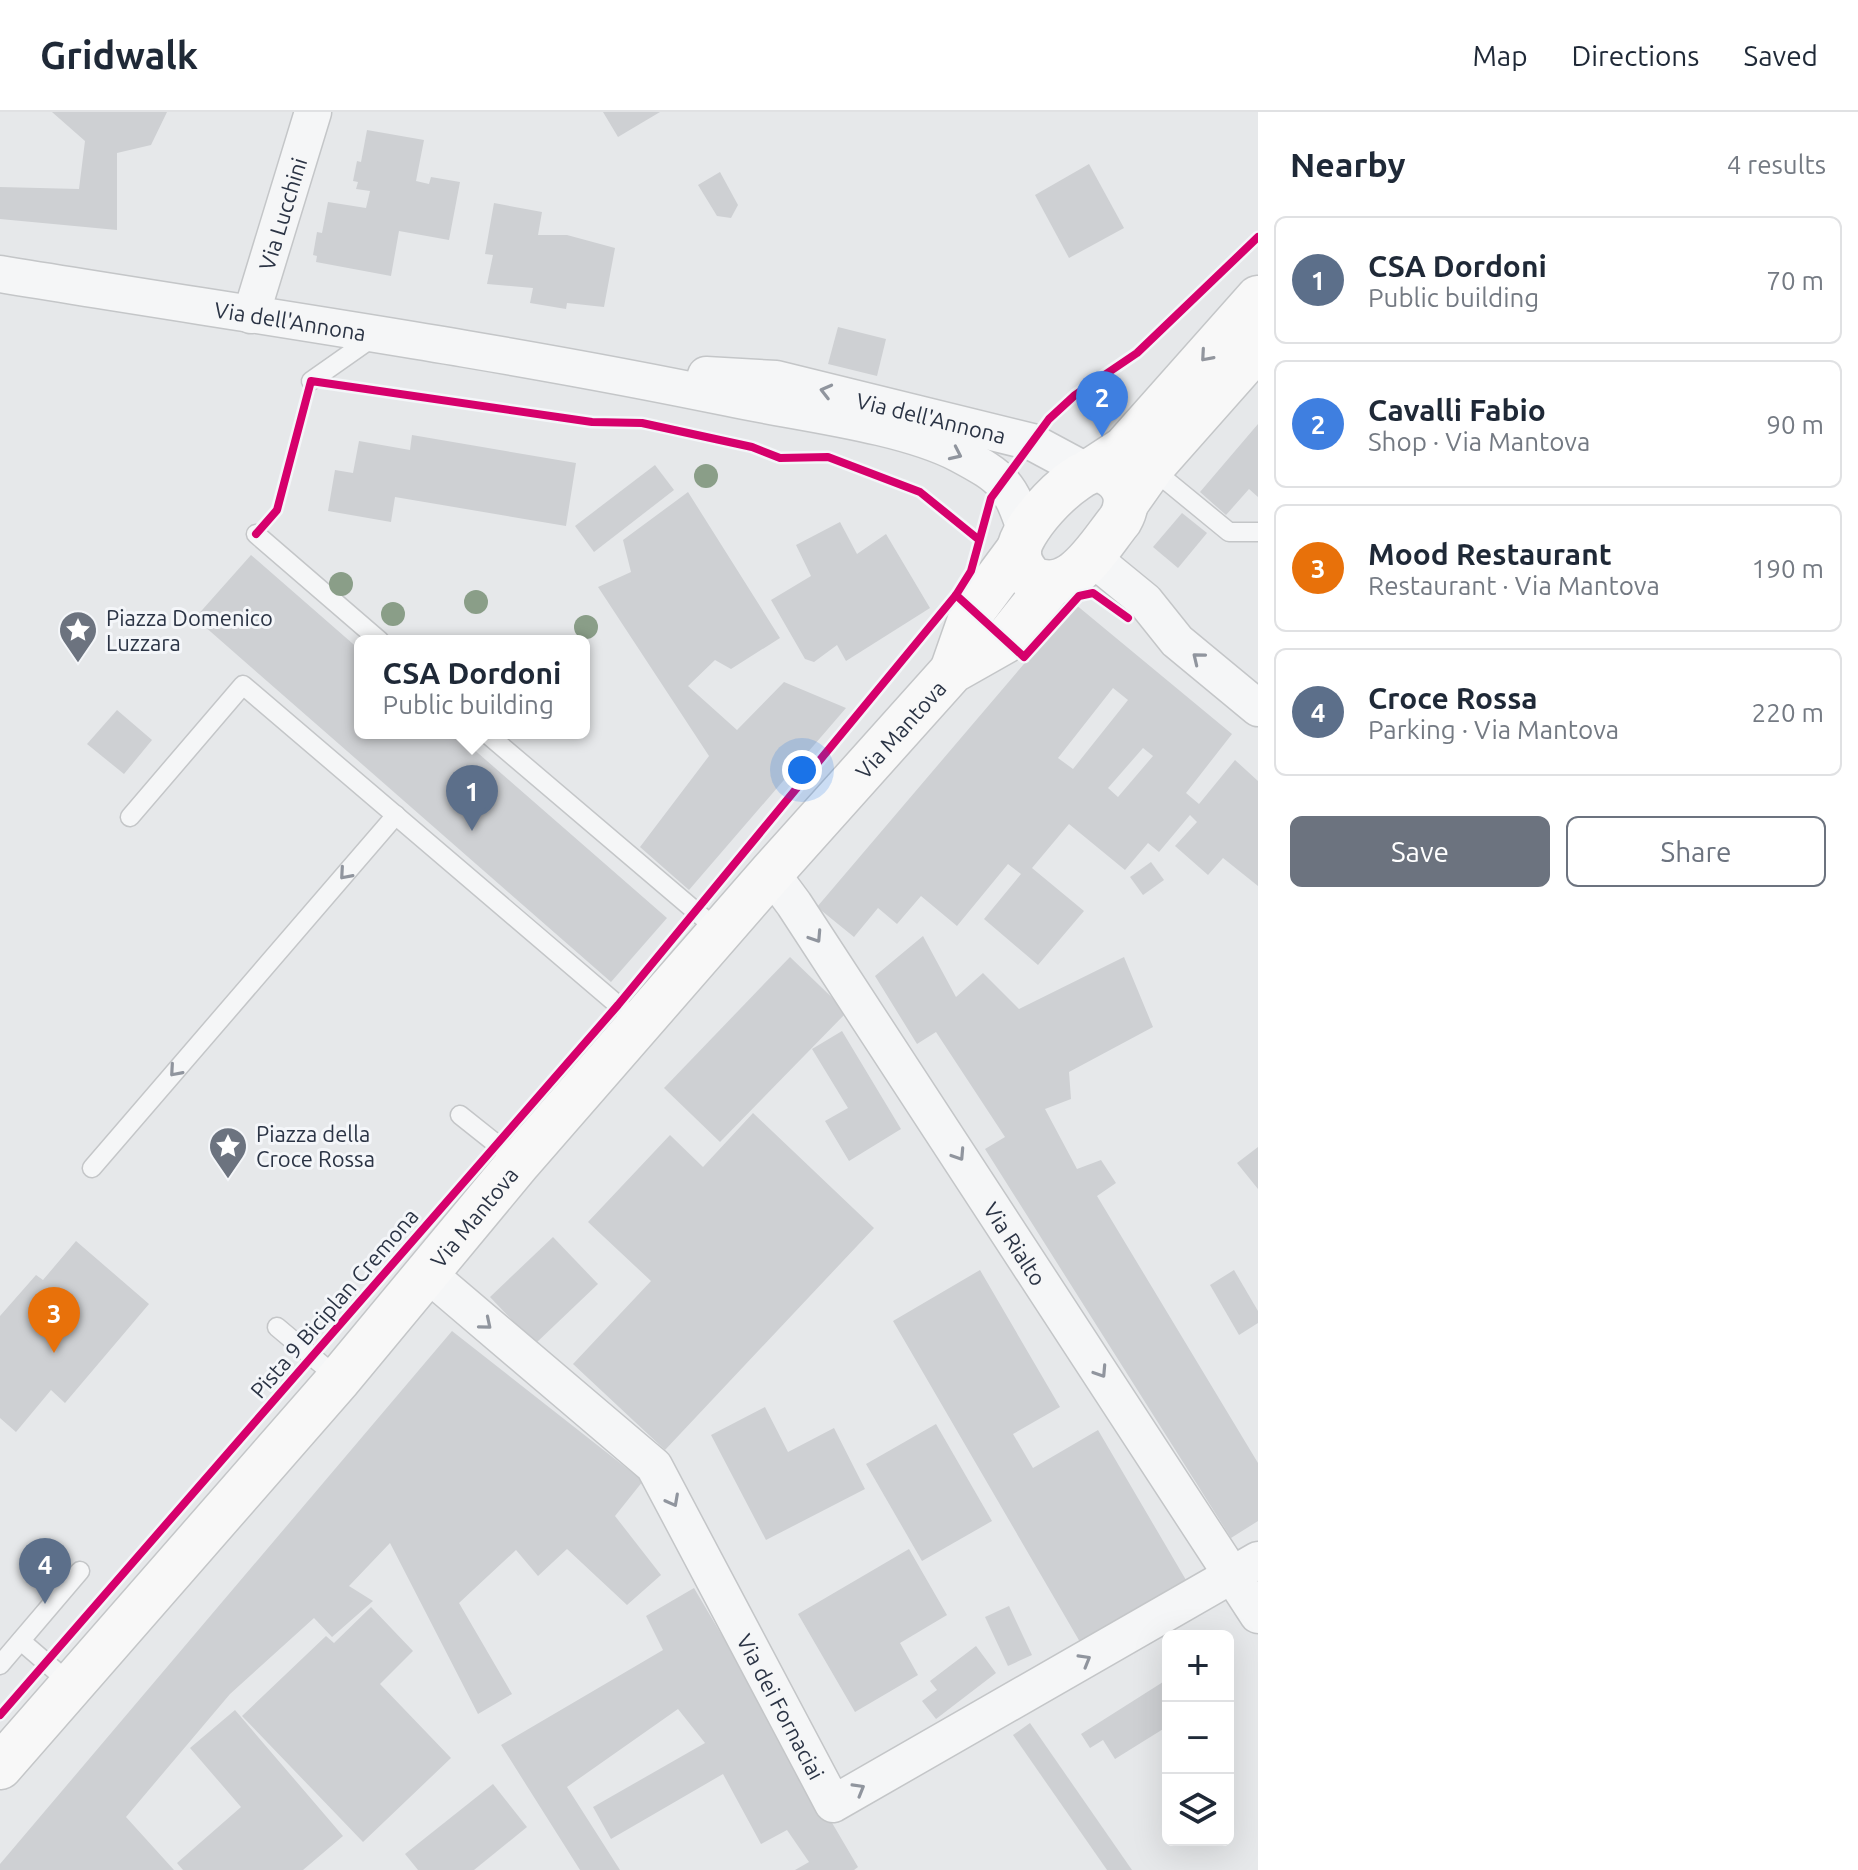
<!DOCTYPE html>
<meta charset="utf-8">
<style>
:root{--surface:#fff;--page:#f6f6f7;--text:#1f2937;--muted:#747a83;--line:#e0e1e3;--accent:#6c737f}
body{margin:0;font-family:Ubuntu,sans-serif;background:var(--page);color:var(--text)}
.controls{position:absolute;right:24px;bottom:24px;display:grid;overflow:hidden;border-radius:12px;box-shadow:0 8px 32px #0002}
.controls button{width:72px;height:72px;display:grid;place-items:center;padding:0;border:0;border-bottom:2px solid var(--line);background:var(--surface);color:var(--text);font:40px sans-serif}
.you{position:absolute;left:802px;top:658px;width:28px;height:28px;margin:-20px;border:6px solid #fff;border-radius:50%;background:#1a73e8;box-shadow:0 0 0 12px #1a73e833}
.badge{display:grid;place-items:center;width:52px;height:52px;border-radius:50%;background:var(--accent);color:#fff;font-size:26px;font-weight:700}
.pin{position:absolute;translate:-50% -66px;filter:drop-shadow(0 2px 4px #0008)}
.pin::after{content:'';position:absolute;top:42px;width:28px;height:24px;background:inherit;clip-path:polygon(0 0,100% 0,50% 100%)}
.popup{position:absolute;left:354px;top:523px;width:236px;height:104px;box-sizing:border-box;display:grid;place-content:center;border-radius:12px;background:var(--surface);filter:drop-shadow(0 2px 6px #0005);font-size:26px;white-space:nowrap;color:var(--muted)}
.popup b{font-size:30px;color:var(--text)}
.popup::after{content:'';position:absolute;left:50%;top:100%;margin-left:-16px;border:16px solid transparent;border-top-color:var(--surface)}
.list{margin:0;padding:0;list-style:none}
h2{display:flex;justify-content:space-between;align-items:center;height:104px;margin:0;padding:0 32px;font-size:34px}
h2 small{font-size:26px;font-weight:400;color:var(--muted)}
.list li{display:grid;grid-template-columns:52px 1fr auto;gap:24px;align-items:center;box-sizing:border-box;height:128px;margin:0 16px 16px;padding:0 16px;border:2px solid var(--line);border-radius:12px}
.list b{display:block;font-size:30px;white-space:nowrap}
.list p{margin:0;font-size:26px;white-space:nowrap;color:var(--muted)}
.list em{font-size:26px;font-style:normal;color:var(--muted)}
.actions{display:flex;gap:16px;padding:24px 32px}
.actions a{flex:1;padding:18px 0;border:2px solid var(--accent);border-radius:12px;text-align:center;font-size:28px;color:var(--accent)}
.actions .main{background:var(--accent);color:#fff}
.icon{flex:none;width:44px;height:44px;fill:none;stroke:currentColor;stroke-width:2;stroke-linecap:round;stroke-linejoin:round}
.map{position:relative;flex:none;width:1258px;height:1758px;overflow:hidden}
header{display:flex;align-items:center;gap:48px;box-sizing:border-box;height:112px;padding:0 40px;background:var(--surface);border-bottom:2px solid var(--line)}
header strong{font-size:38px}
nav{display:flex;gap:44px;margin-inline-start:auto;font-size:28px}
main{display:flex}
aside{flex:1;background:var(--surface)}
.map>svg:first-child{display:block}
.building{fill:#ced0d3;fill-rule:evenodd}
.lines{fill:none;stroke-linecap:round;stroke-linejoin:round}
.lane-casing{stroke:#c4c6c8;stroke-width:21}
.street-casing{stroke:#c4c6c8;stroke-width:39}
.secondary-casing{stroke:#c4c6c8;stroke-width:47}
.lane{stroke:#f5f6f7;stroke-width:18}
.street{stroke:#f5f6f7;stroke-width:36}
.secondary{stroke:#f8f8f8;stroke-width:44}
.cycleway-casing{stroke:#f4f6f9;stroke-width:13}
.cycleway{stroke:#d6006c;stroke-width:8}
.tree{fill:#8a9e88}
.oneway{stroke:#92969e}
.oneway2{stroke:#90959e}
.labels{text-anchor:middle;dominant-baseline:central;stroke-width:6;stroke-linejoin:round;paint-order:stroke}
.street-label{font-size:22px;fill:#2b3445;stroke:#f4f6f9}
.poi-label{font-size:22px;fill:#2b3445;stroke:#f4f6f9;text-anchor:start}
</style>
<header>
<strong>Gridwalk</strong>
<nav><a>Map</a><a>Directions</a><a>Saved</a></nav>
</header>
<main>
<div class="map">
<svg width="1258" height="1758" viewBox="0 0 1258 1758">
<rect width="100%" height="100%" fill="#e6e8ea"/>
<g class="building">
<path d="M52,0H167L151,33L117,41V118L0,107V75L79,77L85,29Z"/>
<path d="M603,0H660L618,25Z"/>
<path d="M367,18L424,28L416,69L429,72L431,65L460,70L449,128L399,119L391,164L316,150L317,144L313,143L317,120L322,121L328,90L366,96L370,79L356,77L358,70L353,69L357,49L361,50Z"/>
<path d="M1089,52L1124,116L1069,146L1035,83Z"/>
<path d="M720,60L738,93L731,106L717,104L698,73Z"/>
<path d="M494,91L542,100L538,123H567L615,136L604,195L567,191L566,197L530,191L533,176L487,172L493,143L485,142Z"/>
<path d="M838,215L886,227L877,264L828,252Z"/>
<path d="M1258,312V385L1249,377L1226,403L1200,380Z"/>
<path d="M412,323L576,351L566,414L395,385L391,410L328,399L335,358L353,361L359,329L410,338Z"/>
<path d="M655,353L674,378L594,440L575,414Z"/>
<path d="M688,380L780,526L731,557L715,548L688,574L737,618L784,570L846,596L689,778L640,735L709,644L598,475L631,460L623,428Z"/>
<path d="M1182,401L1207,421L1178,456L1153,435Z"/>
<path d="M840,410L857,442L886,422L930,496L846,549L837,533L814,550L805,547L771,488L811,464L796,433Z"/>
<path d="M251,443L360,538V621H455L667,806L611,870L195,506Z"/>
<path d="M1075,492L1232,622L1186,681L1199,692L1235,648L1258,669V774L1223,746L1208,763L1175,734L1197,710L1190,703L1159,740L1148,731L1125,758L1069,712L1032,756L1084,799L1038,853L984,807L1021,762L1008,752L957,814L921,784L897,812L878,796L854,825L817,795ZM1113,576L1128,588L1073,657L1058,646ZM1143,636L1153,644L1118,685L1108,676Z"/>
<path d="M117,598L152,628L124,662L87,632Z"/>
<path d="M1151,750L1164,768L1143,783L1130,765Z"/>
<path d="M923,824L956,885L983,861L1019,897L1124,845L1153,915L1069,960L1071,987L1045,997L1077,1057L1101,1048L1116,1071L1097,1084L1258,1351V1409L1231,1426L985,1037L1005,1025L936,920L917,932L875,864Z"/>
<path d="M790,845L847,900L720,1030L664,976Z"/>
<path d="M842,919L901,1017L849,1049L825,1009L848,996L812,937Z"/>
<path d="M753,1001L874,1116L665,1338L573,1252L651,1169L588,1110L670,1023L703,1055Z"/>
<path d="M1258,1035V1077L1237,1051Z"/>
<path d="M553,1125L598,1172L535,1232L490,1185Z"/>
<path d="M76,1129L149,1192L65,1291L51,1278L16,1320L0,1306V1204L36,1163L43,1168Z"/>
<path d="M980,1158L1060,1295L1013,1322L1033,1356L1098,1318L1186,1468L1080,1530L893,1209Z"/>
<path d="M1234,1158L1258,1199V1211L1239,1223L1210,1173Z"/>
<path d="M452,1219L643,1369L615,1404L661,1463L627,1493L567,1437L538,1464L516,1438L459,1491L512,1582L478,1602L390,1431L349,1474L373,1489L332,1525L314,1506L230,1582L126,1705L174,1758H0V1752Z"/>
<path d="M765,1295L788,1340L834,1316L865,1377L766,1428L711,1323Z"/>
<path d="M936,1312L992,1409L922,1449L866,1352Z"/>
<path d="M909,1437L947,1503L900,1531L918,1563L855,1600L798,1502Z"/>
<path d="M694,1476L858,1755L854,1758H795L809,1750L787,1718L761,1732L723,1662L611,1727L593,1695L705,1631L678,1597L567,1675L620,1758H580L501,1633L663,1538L646,1504Z"/>
<path d="M1009,1494L1032,1543L1008,1554L985,1505Z"/>
<path d="M371,1495L413,1539L380,1572L451,1646L363,1730L242,1604L326,1524L334,1531Z"/>
<path d="M976,1534L996,1561L936,1607L922,1589L937,1578L930,1569Z"/>
<path d="M1163,1570L1168,1578V1614L1115,1647L1103,1628L1090,1636L1081,1622Z"/>
<path d="M235,1598L343,1724L303,1758H183L177,1751L241,1695L190,1636Z"/>
<path d="M1030,1611L1132,1758H1107L1013,1623Z"/>
<path d="M493,1672L527,1715L474,1758H418L405,1742Z"/>
</g>
<g class="lines">
<g class="lane-casing">
<g id="lane">
<path d="M311,269L375,224"/>
<path d="M1151,356L1229,420H1258"/>
<path d="M256,422L380,529"/>
<path d="M486,621L720,820"/>
<path d="M130,705L243,573L639,911"/>
<path d="M460,1003L519,1050"/>
<path d="M92,1056L396,703"/>
<path d="M277,1215L339,1267"/>
<path d="M21,1529L72,1573"/>
<path d="M0,1553L80,1459"/>
</g>
</g>
<g class="street-casing">
<g id="street">
<path id="s1" d="M0,162C243,202 488,236 729,286C794,300 902,312 959,342C1004,366 1010,372 1026,420"/>
<path id="s2" d="M251,203L313,0"/>
<path id="s3" d="M706,263L776,267L1032,330L1086,359"/>
<path d="M1090,444L1145,489L1177,529L1258,596"/>
<path id="s4" d="M771,761L794,792L1258,1503"/>
<path id="s5" d="M427,1161L654,1354L833,1692L1258,1448"/>
</g>
</g>
<g class="secondary-casing">
<g id="secondary">
<path d="M1092,358L1124,337L1258,186"/>
<path d="M1099,358C1123,365 1133,386 1120,408C1098,435 1071,486 1031,466C1024,458 1018,450 1019,438C1021,415 1075,357 1099,358Z"/>
<path d="M1127,390L1151,356L1258,235"/>
<path d="M952,559L973,499L1019,437"/>
<path id="s6" d="M0,1655L339,1267L519,1050L771,761L952,559L1005,529L1051,472"/>
</g>
</g>
<use href="#lane" class="lane"/>
<use href="#street" class="street"/>
<use href="#secondary" class="secondary"/>
<g class="cycleway-casing">
<g id="cycleway">
<path d="M256,422L277,398L311,269L592,310L642,311L752,335L780,346L828,345L920,380L978,427"/>
<path d="M956,483L1024,545L1079,484L1093,481L1128,506"/>
<path d="M0,1603L618,893L956,483L971,459L991,386L1049,307L1075,283L1137,241L1258,125"/>
</g>
</g>
<use href="#cycleway" class="cycleway"/>
</g>
<g class="tree">
<circle cx="706" cy="364" r="12"/>
<circle cx="341" cy="472" r="12"/>
<circle cx="476" cy="490" r="12"/>
<circle cx="393" cy="502" r="12"/>
<circle cx="586" cy="515" r="12"/>
</g>
<defs><path id="oneway-chevron" d="M-2-3.5L2.5 0L-2 3.5" fill="none" stroke-width="1.6" stroke-linecap="round" stroke-linejoin="round" transform="scale(2)"/></defs>
<use class="oneway" href="#oneway-chevron" transform="translate(1206 244) rotate(131)"/>
<g class="oneway2">
<use href="#oneway-chevron" transform="translate(826 279) rotate(-166)"/>
<use href="#oneway-chevron" transform="translate(956 342) rotate(25)"/>
<use href="#oneway-chevron" transform="translate(1198 546) rotate(-141)"/>
<use href="#oneway-chevron" transform="translate(345 762) rotate(131)"/>
<use href="#oneway-chevron" transform="translate(816 825) rotate(57)"/>
<use href="#oneway-chevron" transform="translate(175 959) rotate(131)"/>
<use href="#oneway-chevron" transform="translate(959 1043) rotate(57)"/>
<use href="#oneway-chevron" transform="translate(486 1212) rotate(40)"/>
<use href="#oneway-chevron" transform="translate(1101 1260) rotate(57)"/>
<use href="#oneway-chevron" transform="translate(673 1389) rotate(62)"/>
<use href="#oneway-chevron" transform="translate(1085 1548) rotate(-30)"/>
<use href="#oneway-chevron" transform="translate(859 1677) rotate(-30)"/>
</g>
<defs>
<g id="sight-pin" transform="scale(2)"><path d="M0 17L-7.5 6A9.5 9.5 0 1 1 7.5 6Z" fill="#6c737f" stroke="#f4f6f9"/><path d="M0-6L1.8-2.2L6-1.7L2.9 1.2L3.7 5.4L0 3.3L-3.7 5.4L-2.9 1.2L-6-1.7L-1.8-2.2Z" fill="#fff"/></g>
</defs>
<g fill-rule="evenodd">
<use href="#sight-pin" x="78" y="518"/>
<use href="#sight-pin" x="228" y="1034"/>
</g>
<g class="labels">
<g class="street-label">
<text stroke="none"><textPath href="#s2" startOffset="106">Via Lucchini</textPath></text>
<text stroke="none"><textPath href="#s1" startOffset="294">Via dell'Annona</textPath></text>
<text stroke="none"><textPath href="#s3" startOffset="230">Via dell'Annona</textPath></text>
<text stroke="none"><textPath href="#s6" startOffset="1374">Via Mantova</textPath></text>
<text stroke="none"><textPath href="#s6" startOffset="726">Via Mantova</textPath></text>
<text stroke="none"><textPath href="#s4" startOffset="444">Via Rialto</textPath></text>
<text transform="translate(334 1191) rotate(-49)">Pista 9 Biciplan Cremona</text>
<text stroke="none"><textPath href="#s5" startOffset="570">Via dei Fornaciai</textPath></text>
</g>
<g class="poi-label">
<text x="106" y="505">Piazza Domenico<tspan x="106" dy="25">Luzzara</tspan></text>
<text x="256" y="1021">Piazza della<tspan x="256" dy="25">Croce Rossa</tspan></text>
</g>
</g>
</svg>
<div class="controls">
<button>+</button>
<button>−</button>
<button><svg class="icon" aria-label="layers" viewBox="0 0 24 24"><path d="M12 4l9 5-9 5-9-5zM3 14l9 5 9-5"/></svg></button>
</div>
<div class="you"></div>
<div class="pin badge" style="left:472px;top:719px;background:#5c6f8a">1</div>
<div class="popup"><b>CSA Dordoni</b>Public building</div>
<div class="pin badge" style="left:1102px;top:325px;background:#3f7fe0">2</div>
<div class="pin badge" style="left:54px;top:1241px;background:#e8710a">3</div>
<div class="pin badge" style="left:45px;top:1492px;background:#5c6f8a">4</div>
</div>
<aside>
<h2>Nearby<small>4 results</small></h2>
<ul class="list">
<li><span class="badge" style="background:#5c6f8a">1</span><div><b>CSA Dordoni</b><p>Public building</p></div><em>70 m</em></li>
<li><span class="badge" style="background:#3f7fe0">2</span><div><b>Cavalli Fabio</b><p>Shop · Via Mantova</p></div><em>90 m</em></li>
<li><span class="badge" style="background:#e8710a">3</span><div><b>Mood Restaurant</b><p>Restaurant · Via Mantova</p></div><em>190 m</em></li>
<li><span class="badge" style="background:#5c6f8a">4</span><div><b>Croce Rossa</b><p>Parking · Via Mantova</p></div><em>220 m</em></li>
</ul>
<div class="actions"><a class="main">Save</a><a>Share</a></div>
</aside>
</main>
